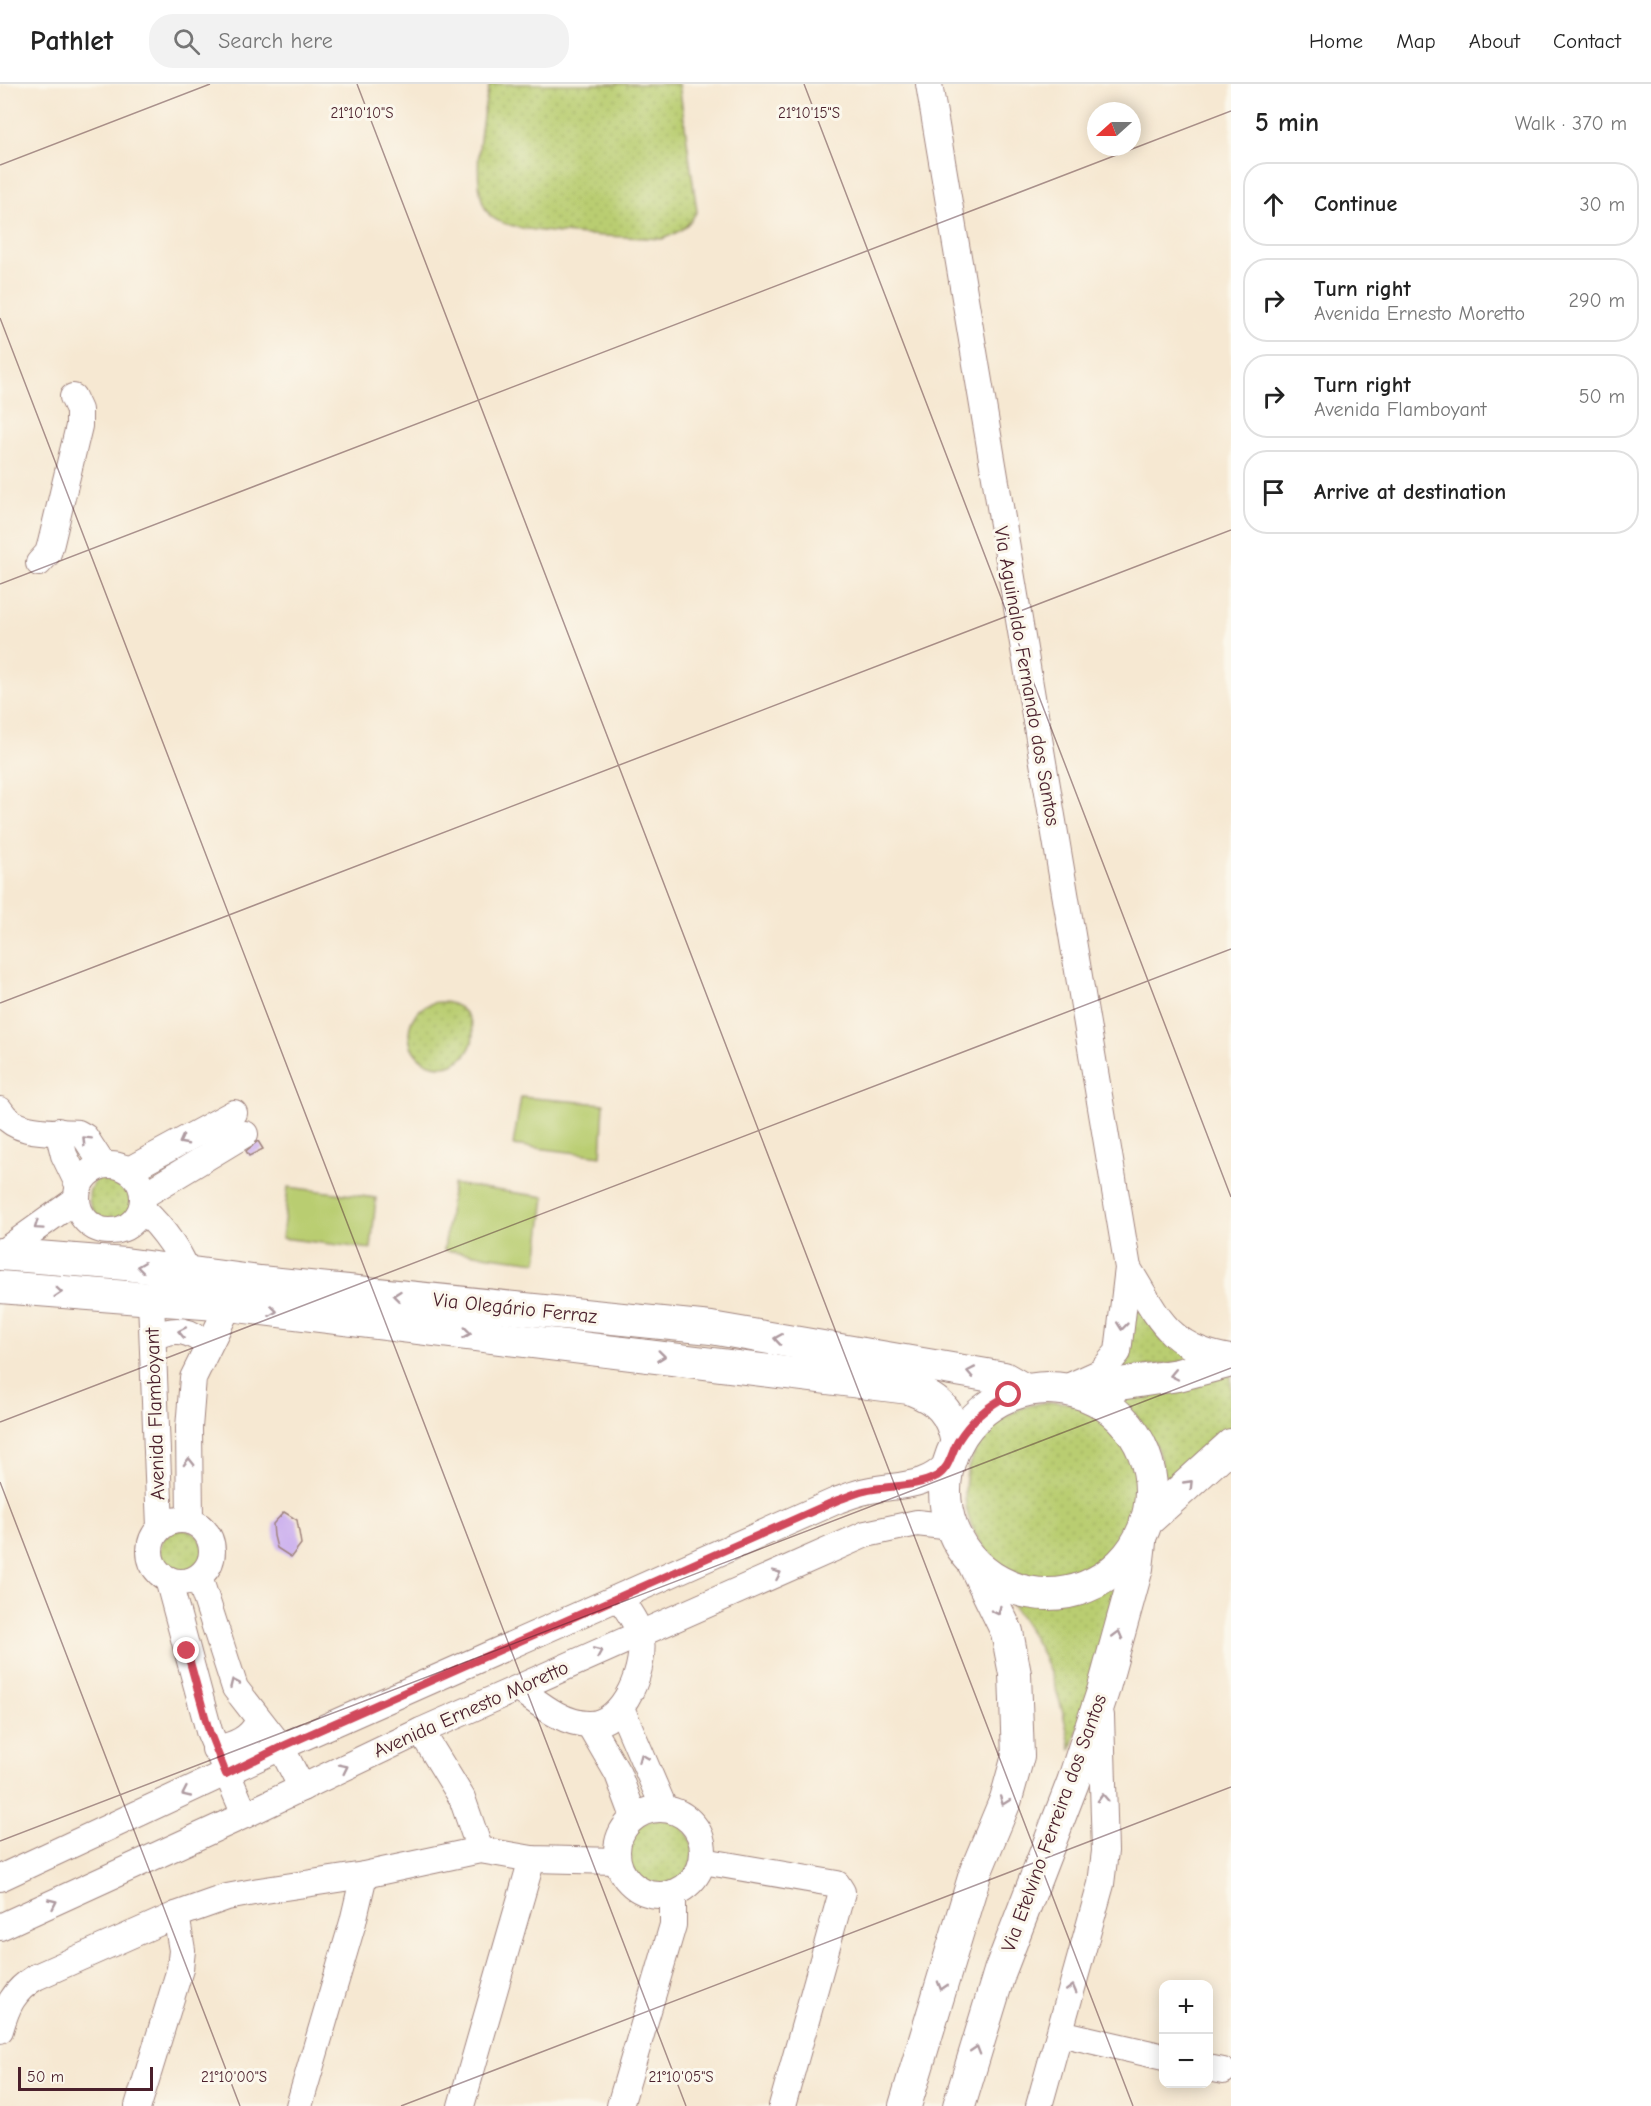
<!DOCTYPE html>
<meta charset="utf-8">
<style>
:root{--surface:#fff;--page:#f2f2f2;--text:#222;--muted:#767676;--line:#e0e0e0}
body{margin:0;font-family:"Comic Neue",sans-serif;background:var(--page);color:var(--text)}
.controls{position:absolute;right:18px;bottom:18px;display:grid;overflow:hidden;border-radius:12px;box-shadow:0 3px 15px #0003}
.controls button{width:54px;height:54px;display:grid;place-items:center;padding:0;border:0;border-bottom:2px solid var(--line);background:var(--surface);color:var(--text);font:30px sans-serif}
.compass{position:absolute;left:1087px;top:18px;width:54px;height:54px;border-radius:50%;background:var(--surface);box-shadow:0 3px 15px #0003;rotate:249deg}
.scale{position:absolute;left:18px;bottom:15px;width:135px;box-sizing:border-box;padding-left:6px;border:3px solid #4a1f2b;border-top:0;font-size:16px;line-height:21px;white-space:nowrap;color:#4a1f2b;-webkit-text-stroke:4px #fbf7ec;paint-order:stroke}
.stop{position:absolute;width:18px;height:18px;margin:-14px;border:4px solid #d1495b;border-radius:50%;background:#fff}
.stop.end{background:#d1495b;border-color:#fff;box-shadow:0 2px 6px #0008}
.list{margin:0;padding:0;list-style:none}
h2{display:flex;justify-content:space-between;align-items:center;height:78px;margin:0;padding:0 24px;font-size:26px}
h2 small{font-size:20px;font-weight:400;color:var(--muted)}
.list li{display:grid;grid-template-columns:39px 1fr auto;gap:18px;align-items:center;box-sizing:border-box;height:84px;margin:0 12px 12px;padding:0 12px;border:2px solid var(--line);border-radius:24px}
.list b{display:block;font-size:22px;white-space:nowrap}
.list p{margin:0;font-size:20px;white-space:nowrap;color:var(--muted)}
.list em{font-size:20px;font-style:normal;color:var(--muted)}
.icon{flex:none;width:33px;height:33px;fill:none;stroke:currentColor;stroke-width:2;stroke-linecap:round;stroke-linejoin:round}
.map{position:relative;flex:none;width:1231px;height:2022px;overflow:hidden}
header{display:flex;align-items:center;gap:36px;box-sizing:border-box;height:84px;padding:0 30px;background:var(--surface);border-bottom:2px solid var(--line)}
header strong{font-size:28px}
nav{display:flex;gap:33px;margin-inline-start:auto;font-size:21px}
.search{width:420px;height:54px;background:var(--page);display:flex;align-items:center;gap:15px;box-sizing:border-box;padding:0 21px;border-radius:24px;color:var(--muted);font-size:22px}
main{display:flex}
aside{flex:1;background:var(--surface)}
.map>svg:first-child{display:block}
.grass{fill:url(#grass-dots);stroke:#82764e;stroke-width:1.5}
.pitch{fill:#b9cd71;stroke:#82764e;stroke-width:1.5}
.building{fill:#ccb0ee}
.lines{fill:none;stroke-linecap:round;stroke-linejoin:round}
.minor-casing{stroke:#a0847e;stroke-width:28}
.major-casing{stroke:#a0847e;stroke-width:34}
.minor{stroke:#fff;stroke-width:26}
.major{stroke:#fff;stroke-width:32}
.oneway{stroke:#ae9aa0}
.route{stroke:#d1495b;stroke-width:8}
.ticks{fill:none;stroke:#4a1f2b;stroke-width:1.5;stroke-opacity:0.45}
.labels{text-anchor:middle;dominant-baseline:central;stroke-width:6;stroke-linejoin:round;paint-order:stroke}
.street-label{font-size:20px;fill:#4a1f2b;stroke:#fbf7ec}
.ticks-label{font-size:15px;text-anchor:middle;fill:#4a1f2b;stroke:#fbf7ec;stroke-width:6;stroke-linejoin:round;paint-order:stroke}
</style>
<header>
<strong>Pathlet</strong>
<div class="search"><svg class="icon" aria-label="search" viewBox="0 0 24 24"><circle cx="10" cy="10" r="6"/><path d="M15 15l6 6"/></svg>Search here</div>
<nav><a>Home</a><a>Map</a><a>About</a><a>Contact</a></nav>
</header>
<main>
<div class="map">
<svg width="1231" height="2022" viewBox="0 0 1231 2022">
<defs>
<pattern id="grass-dots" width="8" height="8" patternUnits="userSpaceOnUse" patternTransform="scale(1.5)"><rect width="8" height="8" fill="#b9cd71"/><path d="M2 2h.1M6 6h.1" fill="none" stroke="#a1b062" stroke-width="1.8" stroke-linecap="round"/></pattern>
</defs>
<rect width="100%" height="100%" fill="#fbf7ec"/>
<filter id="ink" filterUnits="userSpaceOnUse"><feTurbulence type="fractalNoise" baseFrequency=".0167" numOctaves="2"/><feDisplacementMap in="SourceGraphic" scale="12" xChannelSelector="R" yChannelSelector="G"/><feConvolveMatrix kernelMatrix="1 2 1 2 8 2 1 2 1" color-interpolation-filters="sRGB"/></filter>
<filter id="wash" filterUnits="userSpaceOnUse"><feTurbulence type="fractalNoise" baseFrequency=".008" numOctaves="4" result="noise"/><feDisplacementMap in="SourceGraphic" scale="24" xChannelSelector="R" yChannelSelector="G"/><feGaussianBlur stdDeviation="1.35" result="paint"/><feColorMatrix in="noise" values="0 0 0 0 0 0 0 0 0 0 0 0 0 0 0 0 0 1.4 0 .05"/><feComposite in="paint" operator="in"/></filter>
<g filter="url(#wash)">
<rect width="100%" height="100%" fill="#f6e8d2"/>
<g class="grass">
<path d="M490,0H679L697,127C688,143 679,149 662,155C627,152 518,152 493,134C467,115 482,28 490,0Z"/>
<circle cx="441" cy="950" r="32"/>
<circle cx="113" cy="1113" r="24"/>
<path d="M1135,1219L1200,1276L1115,1286L1131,1265L1130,1223Z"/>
<path d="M1231,1291V1349L1165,1405C1164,1377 1154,1350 1134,1330C1128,1324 1121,1321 1116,1314Z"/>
<circle cx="1055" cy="1408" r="90"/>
<circle cx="182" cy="1467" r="22"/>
<path d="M1131,1485L1071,1666C1058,1596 1041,1557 998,1502C1055,1525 1081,1521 1131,1485Z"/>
<circle cx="660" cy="1768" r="33"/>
</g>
<g class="pitch">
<path d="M521,1013L604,1020L601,1072L513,1061Z"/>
<path d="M453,1100L545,1113L537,1178L444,1166Z"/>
<path d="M288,1103L376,1114L371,1165L282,1154Z"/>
</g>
<g id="blocks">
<g class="building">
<path d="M258,1057L263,1065L249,1072L246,1067Z"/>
<path d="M284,1428L297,1436L301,1460L291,1473L277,1464L274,1452L273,1440Z"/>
</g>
</g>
</g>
<g filter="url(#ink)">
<use href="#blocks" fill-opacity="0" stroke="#a0847e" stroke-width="1.5"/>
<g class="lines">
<g class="minor-casing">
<g id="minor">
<path d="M929,0L1128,1184L1118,1268L1101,1288L1072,1301"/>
<path d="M39,479L48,469L51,459L79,342V326L73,313"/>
<path d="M0,1026C16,1052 51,1047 78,1049L85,1053L103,1081"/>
<path d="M58,1047L64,1071L79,1102"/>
<circle cx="110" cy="1114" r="33"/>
<path d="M129,1086L234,1029"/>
<path d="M144,1111L245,1050"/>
<path d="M142,1125C160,1141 189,1177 190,1202"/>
<path d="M0,1170L77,1115"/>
<path d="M1128,1184C1158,1233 1168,1265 1231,1274"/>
<path d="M151,1217L160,1443"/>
<path d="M153,1253C176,1243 189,1245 208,1262"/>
<circle cx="181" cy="1467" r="31"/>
<path d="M190,1437L189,1344L193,1294L229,1221"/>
<path d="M199,1493L235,1604L281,1663L302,1704"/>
<path d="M168,1495L209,1647L245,1731"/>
<path d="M519,1605C539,1619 561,1639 588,1640C624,1642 648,1580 640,1550C637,1538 626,1525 620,1514"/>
<path d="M621,1624L664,1724"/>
<path d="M589,1640L618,1690L634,1733"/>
<path d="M421,1647L462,1714L480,1766"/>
<path d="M215,1665C235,1661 249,1656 259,1637"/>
<circle cx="660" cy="1768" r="43"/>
<path d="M703,1777L837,1800L842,1808L782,2022"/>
<path d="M0,1794L281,1663L838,1416C847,1413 856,1409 866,1407C898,1400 926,1405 949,1378"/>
<path d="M0,1843L245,1731L421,1647L866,1450L917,1439L952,1443"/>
<path d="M0,1946C7,1922 13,1907 36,1893L176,1831L227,1813L259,1807L364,1791L480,1766L532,1775L617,1777"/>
<path d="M1060,1949L1164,1973"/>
<path d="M1208,1984L1223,1987"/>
<path d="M138,2022L180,1885L182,1866L176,1831"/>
<path d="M299,2022L353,1838L364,1791"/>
<path d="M461,2022L532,1775"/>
<path d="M620,2022L673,1841V1809"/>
<path d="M1039,2022L1101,1800L1105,1767L1101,1632"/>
</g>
</g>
<g class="major-casing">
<g id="major">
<path d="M0,1170L125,1180L260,1198L711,1244L1004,1294L1025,1306"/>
<path d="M0,1203L229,1221L909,1304C939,1316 951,1327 957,1359"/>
<circle cx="1048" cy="1407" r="103"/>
<path d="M1074,1307L1178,1291L1231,1277"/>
<path d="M1146,1438L1231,1361"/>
<path d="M905,2022L976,1787L1006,1715L1018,1672L1015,1590L1007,1548L973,1478"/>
<path d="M959,2022L1000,1887L1073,1698L1103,1607L1137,1484L1140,1458"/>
</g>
</g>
<use href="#minor" class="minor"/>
<use href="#major" class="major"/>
</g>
<defs><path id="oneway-chevron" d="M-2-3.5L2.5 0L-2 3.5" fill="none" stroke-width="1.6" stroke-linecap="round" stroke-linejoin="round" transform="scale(1.5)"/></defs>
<g class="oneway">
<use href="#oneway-chevron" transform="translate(86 1056) rotate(-135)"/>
<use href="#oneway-chevron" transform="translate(183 1057) rotate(152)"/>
<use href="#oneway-chevron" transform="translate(38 1142) rotate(145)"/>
<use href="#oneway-chevron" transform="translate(141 1183) rotate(-172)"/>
<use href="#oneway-chevron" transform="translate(58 1208) rotate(5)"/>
<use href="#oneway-chevron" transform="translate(397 1212) rotate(-174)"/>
<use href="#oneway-chevron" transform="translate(273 1227) rotate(7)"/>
<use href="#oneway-chevron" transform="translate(1122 1242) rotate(96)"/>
<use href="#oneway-chevron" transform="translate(182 1248) rotate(-169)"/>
<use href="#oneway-chevron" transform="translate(467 1249) rotate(7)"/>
<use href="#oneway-chevron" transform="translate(778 1255) rotate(-171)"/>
<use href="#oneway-chevron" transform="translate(661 1272) rotate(7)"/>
<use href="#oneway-chevron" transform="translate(971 1288) rotate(-169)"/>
<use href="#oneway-chevron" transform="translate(1174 1291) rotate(168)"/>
<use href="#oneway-chevron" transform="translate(189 1378) rotate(-91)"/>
<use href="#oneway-chevron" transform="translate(1189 1400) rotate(-46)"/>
<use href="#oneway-chevron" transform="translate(777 1490) rotate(-24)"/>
<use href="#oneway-chevron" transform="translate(997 1527) rotate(64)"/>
<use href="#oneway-chevron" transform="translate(1118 1551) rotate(-75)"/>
<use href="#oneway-chevron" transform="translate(598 1568) rotate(-23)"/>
<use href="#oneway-chevron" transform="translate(234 1599) rotate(-114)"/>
<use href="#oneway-chevron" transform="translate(643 1674) rotate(-113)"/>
<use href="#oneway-chevron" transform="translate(344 1684) rotate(-26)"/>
<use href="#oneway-chevron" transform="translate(186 1709) rotate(155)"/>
<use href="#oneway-chevron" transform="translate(1103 1714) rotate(-93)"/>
<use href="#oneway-chevron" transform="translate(1004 1717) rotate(110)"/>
<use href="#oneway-chevron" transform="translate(53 1819) rotate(-25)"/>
<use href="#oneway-chevron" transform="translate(942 1902) rotate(107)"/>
<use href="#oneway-chevron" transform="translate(1072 1905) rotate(-75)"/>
<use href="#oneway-chevron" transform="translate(976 1966) rotate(-73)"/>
</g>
</g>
<g class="lines" filter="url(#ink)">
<path class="route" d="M187,1567L209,1647L226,1690L281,1663L838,1416C847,1413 855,1409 864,1407C888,1401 915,1404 937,1392C950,1384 951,1369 958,1357C971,1336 987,1322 1009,1311"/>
</g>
<path class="ticks" d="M357,0L1133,2022M804,0L1231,1113M0,81L210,0M0,234L686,2022M0,500L1231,27M0,919L1231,446M0,1338L1231,865M0,1398L240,2022M0,1757L1231,1284M401,2022L1231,1703"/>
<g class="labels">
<g class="street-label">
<text transform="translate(1027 592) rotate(80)">Via Aguinaldo Fernando dos Santos</text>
<text transform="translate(515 1224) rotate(6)">Via Olegário Ferraz</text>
<text transform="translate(155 1330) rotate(-92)">Avenida Flamboyant</text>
<text transform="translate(471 1625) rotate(-24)">Avenida Ernesto Moretto</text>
<text transform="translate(1054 1739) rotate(-70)">Via Etelvino Ferreira dos Santos</text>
</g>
</g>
<g class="ticks-label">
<text x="362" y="34">21°10'10"S</text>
<text x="809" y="34">21°10'15"S</text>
<text x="234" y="1998">21°10'00"S</text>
<text x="681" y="1998">21°10'05"S</text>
</g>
</svg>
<div class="controls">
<button>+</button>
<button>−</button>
</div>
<svg class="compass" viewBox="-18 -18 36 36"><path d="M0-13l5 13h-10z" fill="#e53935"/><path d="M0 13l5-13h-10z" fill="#767676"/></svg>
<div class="scale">50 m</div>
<div class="stop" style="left:1009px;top:1311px"></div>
<div class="stop end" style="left:187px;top:1567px"></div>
</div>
<aside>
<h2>5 min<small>Walk · 370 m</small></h2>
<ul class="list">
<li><svg class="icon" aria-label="ahead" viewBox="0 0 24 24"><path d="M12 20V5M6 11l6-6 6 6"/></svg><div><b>Continue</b></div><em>30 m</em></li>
<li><svg class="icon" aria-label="right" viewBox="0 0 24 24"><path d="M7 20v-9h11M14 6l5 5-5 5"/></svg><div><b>Turn right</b><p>Avenida Ernesto Moretto</p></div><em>290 m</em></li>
<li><svg class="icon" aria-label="right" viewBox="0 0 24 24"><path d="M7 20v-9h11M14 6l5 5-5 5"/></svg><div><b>Turn right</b><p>Avenida Flamboyant</p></div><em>50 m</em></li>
<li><svg class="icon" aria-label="arrive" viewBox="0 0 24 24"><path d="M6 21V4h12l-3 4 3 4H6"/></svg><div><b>Arrive at destination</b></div></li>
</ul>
</aside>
</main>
